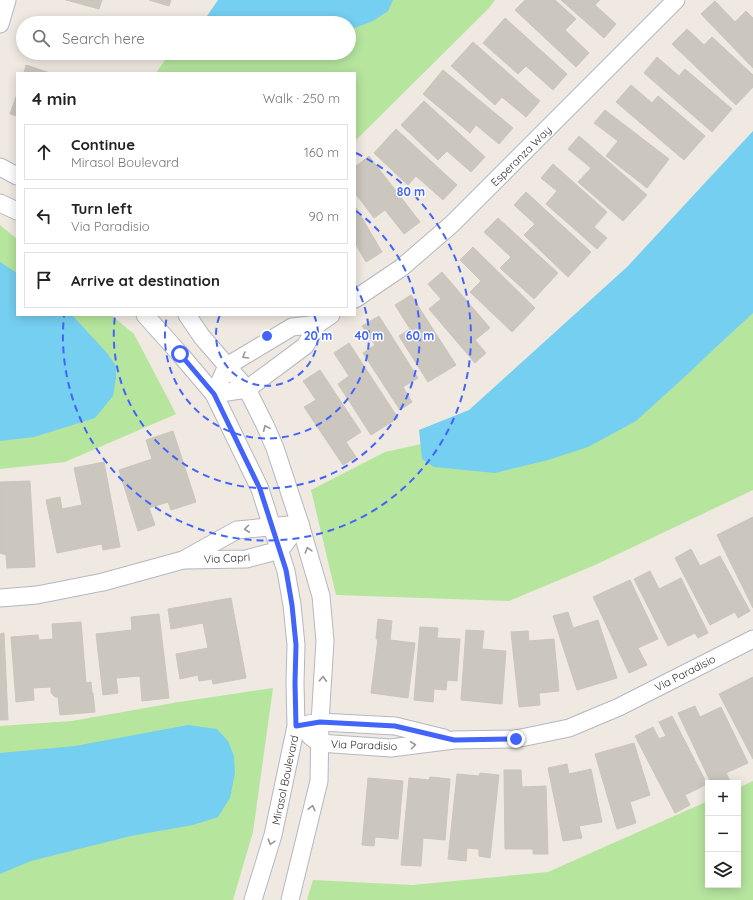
<!DOCTYPE html>
<meta charset="utf-8">
<style>
:root{--surface:#fff;--page:#f2f2f2;--text:#222;--muted:#767676;--line:#e0e0e0}
body{margin:0;font-family:Quicksand,sans-serif;background:var(--page);color:var(--text)}
.controls{position:absolute;right:12px;bottom:12px;display:grid;overflow:hidden;border-radius:0px;box-shadow:0 2px 10px #0003}
.controls button{width:36px;height:36px;display:grid;place-items:center;padding:0;border:0;border-bottom:1px solid var(--line);background:var(--surface);color:var(--text);font:20px sans-serif}
.stop{position:absolute;width:12px;height:12px;margin:-9px;border:3px solid #4264fb;border-radius:50%;background:#fff}
.stop.end{background:#4264fb;border-color:#fff;box-shadow:0 1px 4px #0008}
.list{margin:0;padding:0;list-style:none}
h2{display:flex;justify-content:space-between;align-items:center;height:52px;margin:0;padding:0 16px;font-size:17px}
h2 small{font-size:13px;font-weight:400;color:var(--muted)}
.list li{display:grid;grid-template-columns:26px 1fr auto;gap:12px;align-items:center;box-sizing:border-box;height:56px;margin:0 8px 8px;padding:0 8px;border:1px solid var(--line);border-radius:0px}
.list b{display:block;font-size:15px;white-space:nowrap}
.list p{margin:0;font-size:13px;white-space:nowrap;color:var(--muted)}
.list em{font-size:13px;font-style:normal;color:var(--muted)}
.icon{flex:none;width:22px;height:22px;fill:none;stroke:currentColor;stroke-width:2;stroke-linecap:round;stroke-linejoin:round}
.map{position:relative;flex:none;width:753px;height:900px;overflow:hidden}
.search{position:absolute;background:var(--surface);box-shadow:0 2px 10px #0003;left:16px;top:16px;width:340px;height:44px;display:flex;align-items:center;gap:10px;box-sizing:border-box;padding:0 14px;border-radius:22px;color:var(--muted);font-size:15px}
.panel{position:absolute;background:var(--surface);box-shadow:0 2px 10px #0003;left:16px;top:72px;width:340px;height:244px;border-radius:0px}
.map>svg:first-child{display:block}
.green{fill:#b6e59e}
.water{fill:#75cff0}
.building{fill:#cbc7bf;stroke:#cbc5ba}
.lines{fill:none;stroke-linecap:round;stroke-linejoin:round}
.minor-casing{stroke:#b4b7c1;stroke-width:19}
.minor{stroke:#fff;stroke-width:17}
.oneway{stroke:#969696}
.route{stroke:#4264fb;stroke-width:5}
.ring{fill:none;stroke:#4264fb;stroke-width:2;stroke-dasharray:7 5}
.labels{text-anchor:middle;dominant-baseline:central;stroke-width:3;stroke-linejoin:round;paint-order:stroke}
.street-label{font-size:11px;fill:#2e2e2e;stroke:#fff}
.centre{fill:#4264fb;stroke:#fff;stroke-width:2}
.ring-label{font-size:12px;text-anchor:middle;font-weight:bold;fill:#4264fb;stroke:#fff;stroke-width:3;stroke-linejoin:round;paint-order:stroke}
</style>
<div class="map">
<svg width="753" height="900" viewBox="0 0 753 900">
<rect width="100%" height="100%" fill="#efe9e1"/>
<g class="green">
<path d="M235,0H495L489,8L355,141V73H156L170,53H349V23H201Z"/>
<path d="M753,203V490L595,565L509,601L336,595L311,490L385,452L574,410Z"/>
<path d="M0,225L17,239V315H111L134,334L176,414L65,462L0,469Z"/>
<path d="M273,688L253,832L233,900H0V726L72,721L179,702Z"/>
<path d="M753,781V900H307L313,880L412,885L548,872L708,801V885H738V788Z"/>
</g>
<g class="water">
<path d="M218,0H393L388,11L373,21L349,30V23H205L207,16Z"/>
<path d="M753,131V313L714,349L690,372L636,421L588,447L548,460L495,473L434,467L422,459L419,430L469,410L627,267Z"/>
<path d="M0,262L17,273V315H72L107,353L116,366V378L113,396L95,418L34,437L0,441Z"/>
<path d="M188,725L217,729L228,741L234,756L235,773L230,798L218,817L193,825L131,836L31,861L0,874V753L75,746Z"/>
</g>
<g class="building">
<path d="M66,0H102L99,9Z"/>
<path d="M149,0H171L169,6Z"/>
<path d="M525,0H555L576,19L565,30L589,53L576,67L515,10Z"/>
<path d="M561,0H600L595,5L616,24L604,38Z"/>
<path d="M715,1L735,22L746,11L753,18V68L701,14Z"/>
<path d="M505,18L567,74L553,90L526,66L518,74L483,43Z"/>
<path d="M687,29L704,45L712,37L753,75V87L736,105L672,44Z"/>
<path d="M473,42L540,101L526,117L502,97L495,105L451,66Z"/>
<path d="M657,57L679,76L685,69L732,109L712,132L644,73Z"/>
<path d="M26,65L50,73H24Z"/>
<path d="M443,70L513,128L499,144L476,125L470,133L423,94Z"/>
<path d="M631,85L652,103L658,96L705,136L684,160L616,102Z"/>
<path d="M17,94V116L10,114Z"/>
<path d="M424,101L485,157L471,172L447,151L438,160L401,125Z"/>
<path d="M605,110L669,159L647,188L606,156L618,141L594,123Z"/>
<path d="M396,129L457,185L443,200L416,176L408,185L374,153Z"/>
<path d="M579,136L647,195L623,221L578,182L591,168L568,149Z"/>
<path d="M369,156L420,222L404,234L385,210L374,218L355,193V167Z"/>
<path d="M553,164L607,212L594,227L607,238L597,249L546,204L557,191L541,178Z"/>
<path d="M526,192L591,252L568,277L524,235L535,224L514,205Z"/>
<path d="M355,206L382,252L366,262L355,243Z"/>
<path d="M498,218L558,273L534,299L500,268L511,257L484,232Z"/>
<path d="M473,247L535,308L512,332L470,292L481,281L460,260Z"/>
<path d="M442,272L490,328L475,340L486,353L475,363L429,309L441,299L428,284Z"/>
<path d="M411,295L456,365L428,382L399,336L410,329L395,305Z"/>
<path d="M379,316L418,378L403,387L412,402L400,410L363,353L375,345L362,326Z"/>
<path d="M349,343L398,418L371,435L338,384L349,376L334,353Z"/>
<path d="M320,370L361,432L346,442L356,457L343,465L304,407L316,400L303,381Z"/>
<path d="M173,431L196,502L171,510L168,502L149,508L155,525L138,531L119,470L152,459L146,440Z"/>
<path d="M104,462L120,547L103,550L102,544L57,553L46,500L60,497L62,509L82,505L74,468Z"/>
<path d="M30,481L35,567L7,568L6,555L0,553V482Z"/>
<path d="M753,517V608L717,535Z"/>
<path d="M691,549L700,566L720,556L750,611L738,618L735,612L710,625L675,558Z"/>
<path d="M650,571L659,589L681,578L708,633L698,638L695,633L668,646L634,579Z"/>
<path d="M630,580L658,639L638,648L647,665L629,673L593,597Z"/>
<path d="M231,598L246,678L213,684L212,679L199,681L198,675L180,679L176,654L208,648L203,623L171,629L168,609Z"/>
<path d="M568,612L573,628L598,620L617,678L577,690L553,616Z"/>
<path d="M159,614L169,698L142,701L140,676L116,678L118,693L103,695L96,634L132,630L131,617Z"/>
<path d="M378,619L392,621L390,640L415,643L408,698L371,693L378,639H376Z"/>
<path d="M81,622L86,683L91,682L92,693H93L95,712L60,715L58,697H55L51,693V687L33,688L34,700L16,702L11,637L38,635L39,640L53,639L52,624Z"/>
<path d="M420,627L438,628L437,638L460,639L457,681L447,680L446,690L434,689L433,702L414,700Z"/>
<path d="M466,630L484,631L482,649L506,651L502,704L461,700Z"/>
<path d="M528,631L529,641L554,639L559,691L539,693L540,705L519,707L511,632Z"/>
<path d="M4,633L8,720H0V634Z"/>
<path d="M753,677V759L719,694Z"/>
<path d="M695,706L700,717L721,707L748,763L726,773L731,783H711L678,713Z"/>
<path d="M672,716L707,784L685,795L690,805L675,813L635,736L653,727L659,739L666,736L659,722Z"/>
<path d="M634,743L650,795L630,802L636,823L617,829L595,754Z"/>
<path d="M567,764L569,774L591,769L602,822L579,826L582,838L563,841L548,768Z"/>
<path d="M504,770H521L522,787L546,786L548,854H533V849H505Z"/>
<path d="M480,773L499,775L490,858L479,856V849L467,848L466,861L448,859L457,774L479,776Z"/>
<path d="M430,777L450,779L445,840L423,838L421,866L401,865L409,778L429,780Z"/>
<path d="M368,778L403,781L398,839L375,837L374,846L362,845Z"/>
</g>
<g class="lines">
<g class="minor-casing">
<g id="minor">
<path d="M0,24L7,0"/>
<path d="M0,167L17,176"/>
<path d="M0,203L17,211"/>
<path d="M355,299L401,268L452,224L676,0"/>
<path d="M145,315L180,354L214,394L260,489L286,571L292,605L296,645L295,683L296,726L273,835L253,900"/>
<path d="M187,315L202,337L247,389L265,425L275,448L300,524L321,596L325,641L320,722L319,781L290,900"/>
<path d="M214,394L247,389L305,346L318,324L331,315"/>
<path d="M214,394L227,366L292,327L318,324"/>
<path d="M185,560L246,559L280,550L300,524"/>
<path d="M0,598L37,595L103,582L183,560L237,530L300,524"/>
<path d="M308,724L320,722L395,726L444,738"/>
<path d="M310,736L319,743L391,748L454,740L516,739L569,728L619,707L753,639"/>
</g>
</g>
<use href="#minor" class="minor"/>
</g>
<defs><path id="oneway-chevron" d="M-2-3.5L2.5 0L-2 3.5" fill="none" stroke-width="1.6" stroke-linecap="round" stroke-linejoin="round"/></defs>
<g class="oneway">
<use href="#oneway-chevron" transform="translate(245 356) rotate(149)"/>
<use href="#oneway-chevron" transform="translate(266 428) rotate(-114)"/>
<use href="#oneway-chevron" transform="translate(247 529) rotate(173)"/>
<use href="#oneway-chevron" transform="translate(308 550) rotate(-107)"/>
<use href="#oneway-chevron" transform="translate(323 679) rotate(-87)"/>
<use href="#oneway-chevron" transform="translate(413 745) rotate(-7)"/>
<use href="#oneway-chevron" transform="translate(312 808) rotate(-76)"/>
<use href="#oneway-chevron" transform="translate(271 842) rotate(107)"/>
</g>
<g class="lines">
<path class="route" d="M180,354L214,394L260,489L286,570L292,605L296,645L295,683L296,726L320,722L395,726L454,740L516,739"/>
</g>
<g class="ring">
<path d="M314 315A51 51 0 1 1 220 315"/>
<path d="M355 285A102 102 0 1 1 167 316"/>
<path d="M356 211A153 153 0 1 1 115 316"/>
<path d="M356 153A204 204 0 1 1 64 316"/>
</g>
<g class="labels">
<g class="street-label">
<text transform="translate(521 156) rotate(-45)">Esperanza Way</text>
<text transform="translate(227 558) rotate(-3)">Via Capri</text>
<text transform="translate(685 673) rotate(-27)">Via Paradisio</text>
<text transform="translate(364 745) rotate(2)">Via Paradisio</text>
<text transform="translate(285 780) rotate(-78)">Mirasol Boulevard</text>
</g>
</g>
<circle cx="267" cy="336" r="6" class="centre"/>
<g class="ring-label">
<text x="411" y="196">80 m</text>
<text x="318" y="340">20 m</text>
<text x="369" y="340">40 m</text>
<text x="420" y="340">60 m</text>
</g>
</svg>
<div class="controls">
<button>+</button>
<button>−</button>
<button><svg class="icon" aria-label="layers" viewBox="0 0 24 24"><path d="M12 4l9 5-9 5-9-5zM3 14l9 5 9-5"/></svg></button>
</div>
<div class="stop" style="left:180px;top:354px"></div>
<div class="stop end" style="left:516px;top:739px"></div>
<div class="search"><svg class="icon" aria-label="search" viewBox="0 0 24 24"><circle cx="10" cy="10" r="6"/><path d="M15 15l6 6"/></svg>Search here</div>
<section class="panel">
<h2>4 min<small>Walk · 250 m</small></h2>
<ul class="list">
<li><svg class="icon" aria-label="ahead" viewBox="0 0 24 24"><path d="M12 20V5M6 11l6-6 6 6"/></svg><div><b>Continue</b><p>Mirasol Boulevard</p></div><em>160 m</em></li>
<li><svg class="icon" aria-label="left" viewBox="0 0 24 24"><path d="M17 20v-9H6M10 6l-5 5 5 5"/></svg><div><b>Turn left</b><p>Via Paradisio</p></div><em>90 m</em></li>
<li><svg class="icon" aria-label="arrive" viewBox="0 0 24 24"><path d="M6 21V4h12l-3 4 3 4H6"/></svg><div><b>Arrive at destination</b></div></li>
</ul>
</section>
</div>
